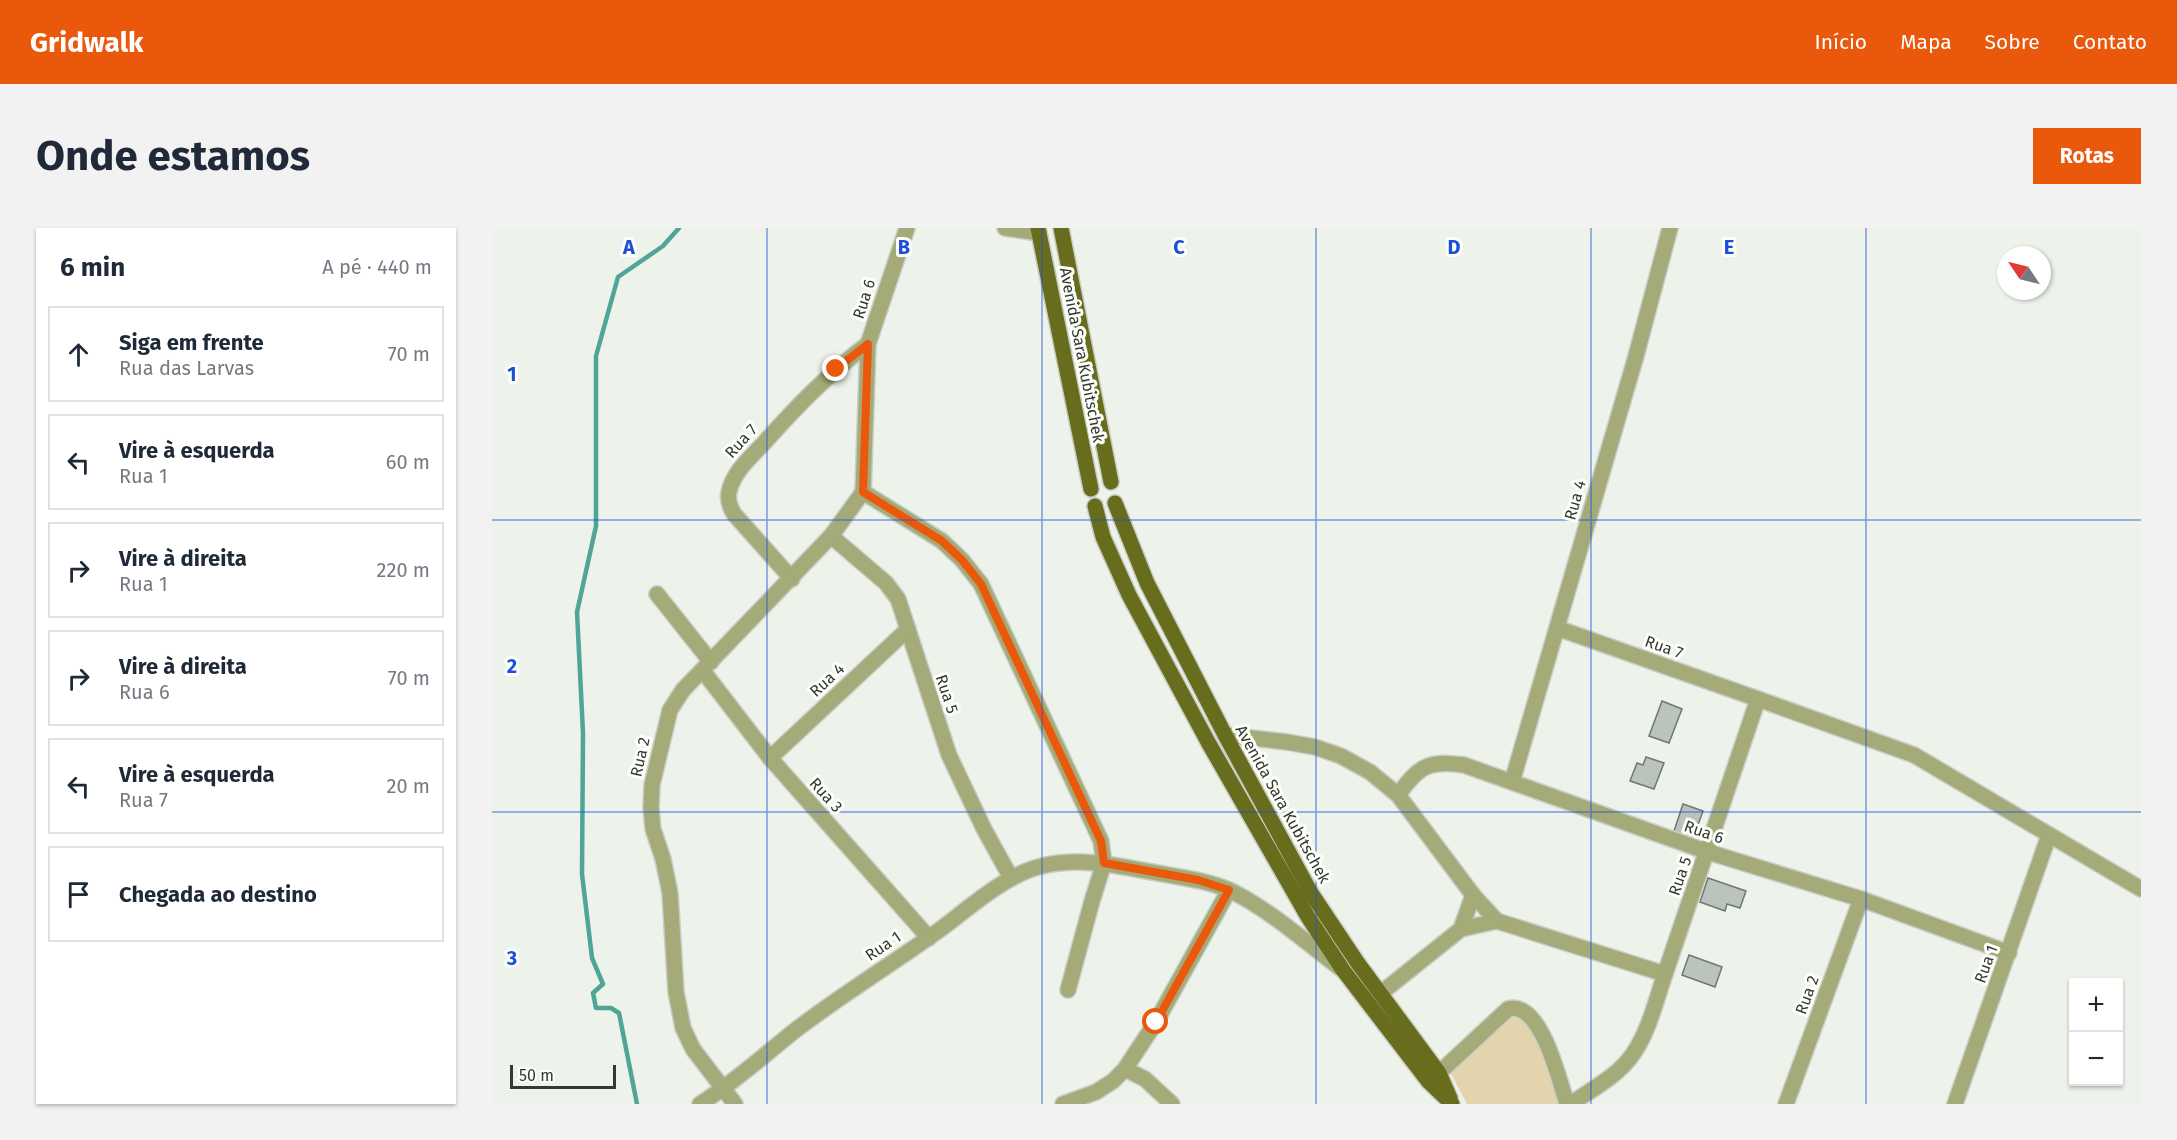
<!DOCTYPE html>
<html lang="pt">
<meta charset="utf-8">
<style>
:root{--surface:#fff;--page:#f2f2f3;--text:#1f2937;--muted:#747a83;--line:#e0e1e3;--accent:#ea580c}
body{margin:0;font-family:"Fira Sans",sans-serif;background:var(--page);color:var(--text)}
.controls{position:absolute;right:18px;bottom:18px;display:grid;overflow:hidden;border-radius:0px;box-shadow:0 2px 4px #0004}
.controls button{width:54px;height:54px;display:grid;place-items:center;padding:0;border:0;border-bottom:2px solid var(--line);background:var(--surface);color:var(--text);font:30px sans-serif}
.compass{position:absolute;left:1505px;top:18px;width:54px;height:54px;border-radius:50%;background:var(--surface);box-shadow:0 2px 4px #0004;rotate:305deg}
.scale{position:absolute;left:18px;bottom:15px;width:106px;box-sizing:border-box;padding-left:6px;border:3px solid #353734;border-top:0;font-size:16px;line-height:21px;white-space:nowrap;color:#353734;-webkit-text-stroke:4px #fbfff8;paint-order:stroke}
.stop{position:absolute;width:18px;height:18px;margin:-14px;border:4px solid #ea580c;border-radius:50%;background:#fff}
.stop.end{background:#ea580c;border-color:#fff;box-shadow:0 2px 6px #0008}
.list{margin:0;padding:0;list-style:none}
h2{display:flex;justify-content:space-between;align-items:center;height:78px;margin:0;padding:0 24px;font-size:26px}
h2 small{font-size:20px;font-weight:400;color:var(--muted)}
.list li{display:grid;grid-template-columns:39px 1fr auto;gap:18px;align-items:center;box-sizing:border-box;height:96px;margin:0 12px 12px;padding:0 12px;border:2px solid var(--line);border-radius:0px}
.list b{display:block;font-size:22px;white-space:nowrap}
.list p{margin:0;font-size:20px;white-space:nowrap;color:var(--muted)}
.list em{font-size:20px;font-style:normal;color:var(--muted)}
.icon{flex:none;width:33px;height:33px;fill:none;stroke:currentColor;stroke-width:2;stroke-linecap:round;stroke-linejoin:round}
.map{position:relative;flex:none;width:1649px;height:876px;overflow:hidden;border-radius:0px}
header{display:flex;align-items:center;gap:36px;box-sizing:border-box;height:84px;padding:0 30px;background:var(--accent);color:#fff}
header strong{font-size:28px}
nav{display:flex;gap:33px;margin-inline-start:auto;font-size:21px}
.intro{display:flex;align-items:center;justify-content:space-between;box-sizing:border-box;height:144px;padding:0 36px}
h1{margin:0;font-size:42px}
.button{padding:15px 27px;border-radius:0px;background:var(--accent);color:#fff;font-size:21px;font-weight:700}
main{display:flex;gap:36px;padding:0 36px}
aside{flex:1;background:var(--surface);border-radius:0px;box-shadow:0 2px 4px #0004}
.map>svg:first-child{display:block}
.green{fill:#e4d4ad}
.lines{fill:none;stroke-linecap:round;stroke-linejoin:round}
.stream{stroke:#4fa597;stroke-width:4.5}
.building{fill:#bac3be;stroke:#6f7772;stroke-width:1.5}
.minor-casing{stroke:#c8cdc6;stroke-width:18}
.major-casing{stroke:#c8cdc6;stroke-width:18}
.minor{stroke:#a5aa79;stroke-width:15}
.major{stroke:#686c1d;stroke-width:15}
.route{stroke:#ea580c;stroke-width:8}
.grid{fill:none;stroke:#1d4ed8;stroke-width:1.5;stroke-opacity:0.55}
.labels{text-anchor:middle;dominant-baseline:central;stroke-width:6;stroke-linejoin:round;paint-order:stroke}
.street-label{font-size:16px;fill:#353734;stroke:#fbfff8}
.grid-label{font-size:20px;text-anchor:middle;font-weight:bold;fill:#1d4ed8;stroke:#fbfff8;stroke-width:6;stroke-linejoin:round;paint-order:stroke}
</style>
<header>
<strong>Gridwalk</strong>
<nav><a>Início</a><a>Mapa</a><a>Sobre</a><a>Contato</a></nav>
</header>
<div class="intro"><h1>Onde estamos</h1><a class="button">Rotas</a></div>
<main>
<aside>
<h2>6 min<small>A pé · 440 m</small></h2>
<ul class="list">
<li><svg class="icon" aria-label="ahead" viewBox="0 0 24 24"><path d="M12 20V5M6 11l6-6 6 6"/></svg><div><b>Siga em frente</b><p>Rua das Larvas</p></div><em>70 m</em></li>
<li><svg class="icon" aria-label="left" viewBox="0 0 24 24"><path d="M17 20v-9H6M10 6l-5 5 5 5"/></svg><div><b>Vire à esquerda</b><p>Rua 1</p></div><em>60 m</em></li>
<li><svg class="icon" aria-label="right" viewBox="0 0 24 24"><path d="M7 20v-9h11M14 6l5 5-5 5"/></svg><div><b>Vire à direita</b><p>Rua 1</p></div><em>220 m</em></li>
<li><svg class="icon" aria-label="right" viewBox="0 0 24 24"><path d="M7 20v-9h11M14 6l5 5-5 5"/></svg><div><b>Vire à direita</b><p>Rua 6</p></div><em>70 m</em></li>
<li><svg class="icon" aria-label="left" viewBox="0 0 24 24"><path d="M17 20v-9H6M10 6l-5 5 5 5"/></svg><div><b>Vire à esquerda</b><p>Rua 7</p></div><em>20 m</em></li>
<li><svg class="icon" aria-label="arrive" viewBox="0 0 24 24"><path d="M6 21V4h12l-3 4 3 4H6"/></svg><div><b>Chegada ao destino</b></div></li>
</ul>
</aside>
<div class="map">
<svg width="1649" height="876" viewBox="0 0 1649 876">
<rect width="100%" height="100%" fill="#edf2ea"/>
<path class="green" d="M1019,786L1042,799L1069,876H975L958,844Z"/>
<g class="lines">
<path class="stream" d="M145,876L127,785L119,780H104L101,765L111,756L100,730L90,646L91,505L85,384L104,298V128L126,49L171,18L187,0"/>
</g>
<g class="building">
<path d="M1170,473L1190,481L1177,515L1157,508Z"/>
<path d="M1154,529L1172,535L1162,561L1138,553L1145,535L1151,537Z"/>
<path d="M1191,576L1211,583L1200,613L1181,606Z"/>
<path d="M1216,650L1254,663L1248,680L1235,676L1233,683L1208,674Z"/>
<path d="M1197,727L1230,739L1223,759L1190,747Z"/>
</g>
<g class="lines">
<g class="minor-casing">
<g id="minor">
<path d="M513,0L547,5"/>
<path d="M371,264L450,313L470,332L489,356L609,613L612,635L600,673L576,762"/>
<path d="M371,264L376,116L415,0"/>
<path d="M339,308L394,355L406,371L457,527L492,601L519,650"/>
<path d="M300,351L242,286C238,279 235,272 237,264C241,244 259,229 272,215C305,178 336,146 376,116"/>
<path d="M165,366L219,434"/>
<path d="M1065,400L1266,471"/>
<path d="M211,443L278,530L437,710"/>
<path d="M733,507L795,514L823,519L849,528L878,544L906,567L981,667L1005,693L1173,746L1266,471L1422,527L1649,661"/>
<path d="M278,530L416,401"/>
<path d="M1020,554L1144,128L1178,0"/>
<path d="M906,567C927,538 936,532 972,537L1216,624L1369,671L1517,725"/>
<path d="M969,701L981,667"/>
<path d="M889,765L969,701L1005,693"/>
<path d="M633,841L653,851L680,876"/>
<path d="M947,845L1016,781C1049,772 1067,852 1075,876"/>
<path d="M208,876C243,854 273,826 305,801C351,766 400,736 446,703C476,681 514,646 550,638C590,628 631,639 671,646C693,650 716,653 737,662C774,679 815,715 848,740"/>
<path d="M243,876L201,821L191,800L184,764L178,665L171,631L161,601L159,580L160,557L178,482L191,462L339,308L371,264"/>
<path d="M571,876L604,864L621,853L633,841L664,794L737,662"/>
<path d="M1079,876C1100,861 1126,848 1141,826C1157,803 1164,772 1173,746"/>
<path d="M1294,876L1369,671"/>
<path d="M1463,876L1557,607"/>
</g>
</g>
<g class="major-casing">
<g id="major">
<path d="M546,0L599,261"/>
<path d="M569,0L619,254"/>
<path d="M623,275L655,355L733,507L819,665L865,734L947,845L958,870"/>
<path d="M603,278L611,309L637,367L716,514L816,689L851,742L936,853L960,876"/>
</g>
</g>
<use href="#minor" class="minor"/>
<use href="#major" class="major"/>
</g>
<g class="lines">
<path class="route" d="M344,141L376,116L371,264L450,313L470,332L489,356L609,613L612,635L706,652L737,662L664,794"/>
</g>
<path class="grid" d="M275,0V876M550,0V876M824,0V876M1099,0V876M1374,0V876M0,292H1649M0,584H1649"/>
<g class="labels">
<g class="street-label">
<text transform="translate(372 71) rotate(-72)">Rua 6</text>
<text transform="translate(590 127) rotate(79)">Avenida Sara Kubitschek</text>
<text transform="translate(249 213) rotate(-48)">Rua 7</text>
<text transform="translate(1083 272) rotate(-74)">Rua 4</text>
<text transform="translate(1172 419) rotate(19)">Rua 7</text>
<text transform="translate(335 452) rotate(-43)">Rua 4</text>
<text transform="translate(455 466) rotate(72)">Rua 5</text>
<text transform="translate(148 529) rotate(-77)">Rua 2</text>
<text transform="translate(334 567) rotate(48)">Rua 3</text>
<text transform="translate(791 576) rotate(61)">Avenida Sara Kubitschek</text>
<text transform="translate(1212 604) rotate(19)">Rua 6</text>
<text transform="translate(1188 648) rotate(-71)">Rua 5</text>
<text transform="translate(391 718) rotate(-34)">Rua 1</text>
<text transform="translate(1494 736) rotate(-70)">Rua 1</text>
<text transform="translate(1315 767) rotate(-70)">Rua 2</text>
</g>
</g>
<g class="grid-label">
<text x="137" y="26">A</text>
<text x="412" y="26">B</text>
<text x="687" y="26">C</text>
<text x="962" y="26">D</text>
<text x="1237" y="26">E</text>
<text x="20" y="153">1</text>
<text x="20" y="445">2</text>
<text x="20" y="737">3</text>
</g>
</svg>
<div class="controls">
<button>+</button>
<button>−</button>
</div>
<svg class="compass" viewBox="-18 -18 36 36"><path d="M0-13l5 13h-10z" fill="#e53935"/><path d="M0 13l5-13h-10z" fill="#747a83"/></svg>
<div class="scale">50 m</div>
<div class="stop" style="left:664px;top:794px"></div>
<div class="stop end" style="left:344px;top:141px"></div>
</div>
</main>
